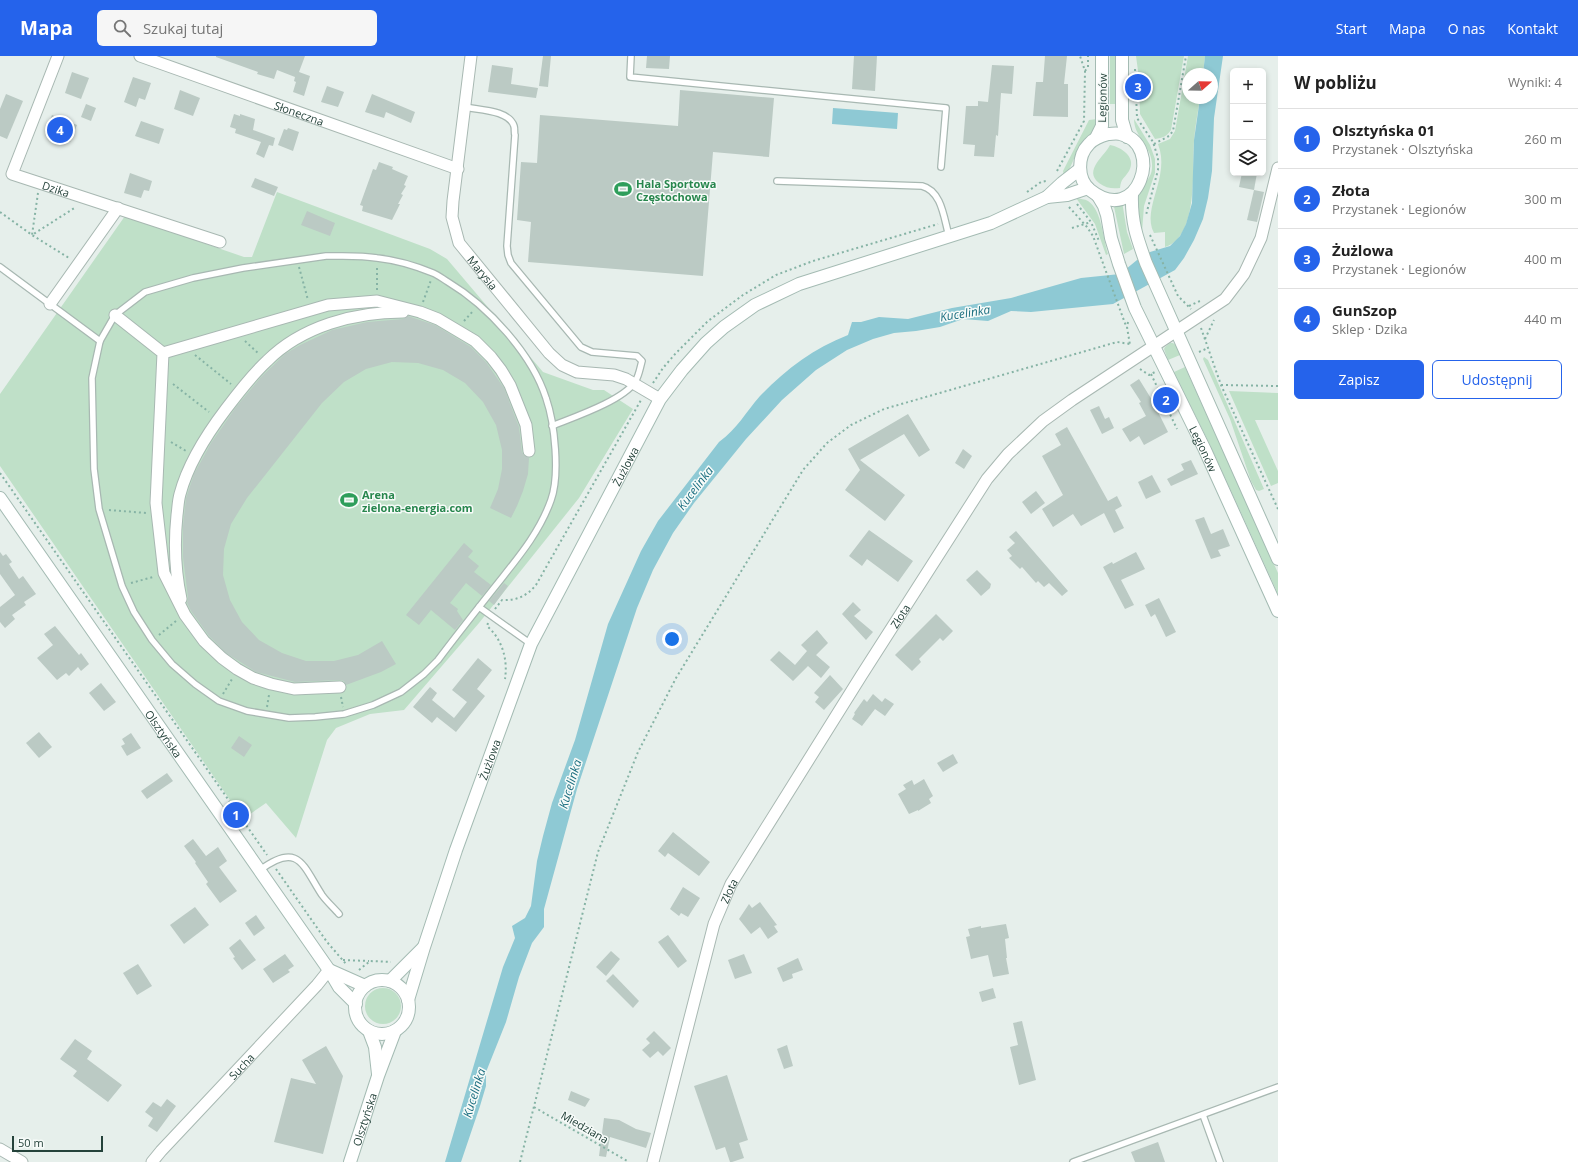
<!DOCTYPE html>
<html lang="pl">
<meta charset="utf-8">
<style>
:root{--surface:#fff;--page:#f6f6f6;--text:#222;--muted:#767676;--line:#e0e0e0;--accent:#2563eb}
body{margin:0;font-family:"Open Sans",sans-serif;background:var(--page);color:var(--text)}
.controls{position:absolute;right:12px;top:12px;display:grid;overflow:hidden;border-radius:6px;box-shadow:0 2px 6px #0003}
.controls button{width:36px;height:36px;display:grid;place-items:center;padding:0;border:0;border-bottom:1px solid var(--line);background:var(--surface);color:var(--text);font:20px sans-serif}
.compass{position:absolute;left:1182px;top:12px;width:36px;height:36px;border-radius:50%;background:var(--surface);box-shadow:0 2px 6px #0003;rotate:70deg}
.scale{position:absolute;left:12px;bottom:10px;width:91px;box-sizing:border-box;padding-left:4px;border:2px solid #24423a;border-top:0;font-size:11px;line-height:14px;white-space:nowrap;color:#24423a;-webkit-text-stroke:3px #f7fbf9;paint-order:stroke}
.you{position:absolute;left:672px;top:583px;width:14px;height:14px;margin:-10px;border:3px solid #fff;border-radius:50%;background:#1a73e8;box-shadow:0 0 0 6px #1a73e833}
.badge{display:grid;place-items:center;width:26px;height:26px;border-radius:50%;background:var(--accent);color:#fff;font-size:13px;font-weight:700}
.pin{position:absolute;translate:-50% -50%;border:2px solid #fff;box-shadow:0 1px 4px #0006}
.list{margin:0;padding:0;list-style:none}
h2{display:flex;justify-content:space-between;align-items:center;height:52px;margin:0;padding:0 16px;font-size:17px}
h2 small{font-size:13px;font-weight:400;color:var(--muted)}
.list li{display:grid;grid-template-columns:26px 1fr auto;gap:12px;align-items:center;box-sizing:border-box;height:60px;padding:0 16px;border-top:1px solid var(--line)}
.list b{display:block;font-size:15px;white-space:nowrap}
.list p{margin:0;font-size:13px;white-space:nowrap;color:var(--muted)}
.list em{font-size:13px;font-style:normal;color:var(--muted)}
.actions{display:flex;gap:8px;padding:12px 16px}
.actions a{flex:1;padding:9px 0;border:1px solid var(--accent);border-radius:6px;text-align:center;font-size:14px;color:var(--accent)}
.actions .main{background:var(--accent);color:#fff}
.icon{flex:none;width:22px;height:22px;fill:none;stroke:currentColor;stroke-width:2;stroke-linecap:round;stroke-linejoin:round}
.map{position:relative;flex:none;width:1278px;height:1106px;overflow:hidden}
header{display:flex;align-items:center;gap:24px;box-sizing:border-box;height:56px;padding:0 20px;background:var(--accent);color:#fff}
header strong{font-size:19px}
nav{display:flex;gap:22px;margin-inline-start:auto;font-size:14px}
.search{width:280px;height:36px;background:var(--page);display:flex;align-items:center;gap:10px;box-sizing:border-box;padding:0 14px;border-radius:6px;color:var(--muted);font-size:15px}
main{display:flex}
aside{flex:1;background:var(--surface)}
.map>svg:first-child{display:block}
.green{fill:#bfe0c8}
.water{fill:#8ec9d4}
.building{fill:#bbcac4}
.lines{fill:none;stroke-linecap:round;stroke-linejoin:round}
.lane-casing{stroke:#a8b8b2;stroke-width:8}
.street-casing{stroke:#a8b8b2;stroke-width:13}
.secondary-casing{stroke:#a4bbb3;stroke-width:14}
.path{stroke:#86b3a5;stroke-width:2;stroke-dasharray:2 3;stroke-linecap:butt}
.lane{stroke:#fff;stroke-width:5.5}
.street{stroke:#fff;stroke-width:11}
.secondary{stroke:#fff;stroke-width:12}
.labels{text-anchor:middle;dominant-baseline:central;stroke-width:3;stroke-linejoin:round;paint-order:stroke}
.street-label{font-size:11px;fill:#24423a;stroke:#f7fbf9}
.leisure-label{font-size:11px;font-weight:bold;fill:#27864d;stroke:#f7fbf9;text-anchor:start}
.water-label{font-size:12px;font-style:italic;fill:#1c6f80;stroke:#f7fbf9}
</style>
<header>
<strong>Mapa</strong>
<div class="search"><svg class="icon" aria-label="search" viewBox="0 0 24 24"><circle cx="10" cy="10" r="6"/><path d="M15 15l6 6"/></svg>Szukaj tutaj</div>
<nav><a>Start</a><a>Mapa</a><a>O nas</a><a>Kontakt</a></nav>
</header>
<main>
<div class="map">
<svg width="1278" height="1106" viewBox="0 0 1278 1106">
<rect width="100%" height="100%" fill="#e6efeb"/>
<g class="green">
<rect x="1110" y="0" width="5" height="48"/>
<path d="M1136,0H1184L1171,74C1167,80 1163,82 1155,83L1140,58L1139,22Z"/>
<path d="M1188,0H1205L1203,18H1188V42H1200C1198,56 1195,70 1194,85C1192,112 1199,181 1165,191V176L1154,177C1141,152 1171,121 1158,88L1170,83L1175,75Z"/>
<path d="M1097,63C1095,80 1087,82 1078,95C1072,104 1073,110 1064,120L1063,115L1089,64Z"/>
<path d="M1134,63L1150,89L1155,103V117L1144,150L1142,176C1138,166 1133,148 1138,137C1144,125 1153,123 1152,108C1151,89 1134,81 1134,63Z"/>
<path d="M1110,89C1121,91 1137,101 1129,115C1124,123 1121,122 1120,132C1112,133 1106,132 1099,127C1083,114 1105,100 1110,89Z"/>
<path d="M277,136L430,193L447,203L543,316L593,334H604L633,353L579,442L479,567L404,654L370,658L336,672L327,684L296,782L266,747L243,763L0,410V338L125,160L244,201H252Z"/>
<path d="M1076,142C1080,143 1085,143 1088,145C1102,154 1103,183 1108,198L1106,199L1095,168Z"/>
<path d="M1122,145L1127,176L1133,193L1124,198L1113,146Z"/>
<path d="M1170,287H1173L1177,290L1180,299L1168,304L1164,293L1165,291Z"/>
<path d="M1204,301L1208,304L1264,433L1259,435L1256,434L1251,425L1230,363L1203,303Z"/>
<path d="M1185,311L1278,517V538L1211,391L1174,316Z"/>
<path d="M1229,335L1278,337V364H1255L1278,415V427L1271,430Z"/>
<circle cx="383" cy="950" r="18"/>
</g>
<g class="water">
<path d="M1205,0H1223L1214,62L1212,115L1208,142L1203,163L1194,184L1184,202L1175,214L1113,248L1031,256L1011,255L988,265L963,263L940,271L916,275L894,277L873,283L847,294L816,314L782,344L746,383L694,447L673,477L653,514L637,552L577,733L544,853V871L532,887L519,921L506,966L486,1016V1030L480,1050L461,1106H445L503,911L515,882L512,870L525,862L531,850L537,805L543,780L552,747L575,684L608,568L641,495L658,465L719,386C738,372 745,357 760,340C785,314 814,292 848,279L852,266H861L879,261L908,263L952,252L1011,242L1081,222L1120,218L1137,204L1150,196L1170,190L1180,180L1186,168L1192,147L1194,84L1200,42H1212V18H1203Z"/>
<path d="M833,52L898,57L897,73L832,68Z"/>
</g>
<g class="building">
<path d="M216,0H305L299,16L310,20L304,40L293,36L296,26L294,25L295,21L277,14L274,23L257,18L258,16L216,1Z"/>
<path d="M543,0H551L548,31L539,30Z"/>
<path d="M647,0H670L669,13L646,12Z"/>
<path d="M854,0H877L875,35L852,33Z"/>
<path d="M1045,0H1067L1064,28H1068V61L1033,60L1036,26H1043Z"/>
<path d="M492,9L513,12L511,28L538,32L536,42L488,36Z"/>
<path d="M992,9L1014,10L1012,38L1001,37L998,80L996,79L994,101L974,100L975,89L963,88L966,50H978V45L988,46Z"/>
<path d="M72,16L89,22L81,43L65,37Z"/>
<path d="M133,21L151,27L145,44L139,42L136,51L124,46Z"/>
<path d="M327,30L344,36L338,51L321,46Z"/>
<path d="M180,34L200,42L193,60L174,53Z"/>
<path d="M680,34L774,42L769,101L713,96L703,220L528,206L531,166L517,164L521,106L537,107L540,59L678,70Z"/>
<path d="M6,38L23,45L7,83L0,80V53Z"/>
<path d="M372,38L415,56L411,67L386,56L384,62L365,56Z"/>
<path d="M86,48L96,52L91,65L81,61Z"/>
<path d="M234,58L240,60V58L255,63L253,74L275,82L273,90L269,89L264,102L256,98L261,86L235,77L236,73L230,71Z"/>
<path d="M52,59L77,69L70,86L45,76Z"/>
<path d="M141,65L164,73L159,88L135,80Z"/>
<path d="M288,72L299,76L293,95L278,89L284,73L287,74Z"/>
<path d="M379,106L393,111L392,113L408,120L404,129L406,130L401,138L403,139L398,148H400L392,164L362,155L363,150L360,149L373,113L376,114Z"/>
<path d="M130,117L152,125L149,135L144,134L141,142L124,137Z"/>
<path d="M1242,117H1257L1254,134L1239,131Z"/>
<path d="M255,122L278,131L274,140L251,131Z"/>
<path d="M1254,134L1264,136L1257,166L1247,164Z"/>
<path d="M307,155L335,167L330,180L301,169Z"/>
<path d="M408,260L435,269L471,291L486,306L504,332L519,371L522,396L524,399L529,402L528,418L523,435L517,450L511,462L490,452L498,433L502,413V394L496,369L483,346L465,327L443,314L418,307L392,306L366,313L344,326L322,347L247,442L231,468L224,493L223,519L230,544L242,566L259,584L282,597L306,605H334L358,599L382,585L396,608L381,616L346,629L344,625L340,624L295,626L256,616L226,597L209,580L191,555L187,547L188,542L183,501V470L186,442L194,418L211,387L236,351L261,321L285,298L300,289L332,274L367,266L403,263Z"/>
<path d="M1139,323L1152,344L1168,376L1144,389L1139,380L1130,386L1122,373L1146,360L1139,347L1141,346L1130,329Z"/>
<path d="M1099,350L1105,363L1109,361L1114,372L1102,378L1090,354Z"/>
<path d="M908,358L930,394L919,401L904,378L860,404L905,439L885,465L845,434L860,414L848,393Z"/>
<path d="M1067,371L1108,445L1117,440L1122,450L1115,454L1124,472L1114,477L1104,457L1081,470L1073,458L1053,471L1042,453L1063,439L1042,400L1061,389L1055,378Z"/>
<path d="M963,393L972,400L964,413L955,407Z"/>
<path d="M1191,404L1198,418L1171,430L1167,423L1184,414L1181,408Z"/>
<path d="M1152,419L1161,436L1146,443L1138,426Z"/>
<path d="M1036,435L1045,447L1031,458L1022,446Z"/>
<path d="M1204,461L1211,478L1223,473L1230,490L1218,494L1221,500L1211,503L1195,464Z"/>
<path d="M869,474L913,505L898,526L867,503L862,510L849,500Z"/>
<path d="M1016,475L1068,535L1062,540L1049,527L1044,531L1038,525L1036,527L1022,511L1020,513L1009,502L1012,500L1007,494L1015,487L1009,481Z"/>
<path d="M464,487L473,495L468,501L479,510L474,516L491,529L482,540L466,527L450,547L458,553L457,555L463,564L455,574L431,554L419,569L406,559Z"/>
<path d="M0,496L3,500L6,498L12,506L9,508L19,523L23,520L36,538L24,546L26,549L12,559L15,563L5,572L0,566V551L15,539L0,518Z"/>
<path d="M1136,496L1145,513L1121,524L1134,549L1125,553L1103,511L1112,506L1113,508Z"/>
<path d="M977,514L991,528L990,532L981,540L966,524Z"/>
<path d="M504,527L508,530L494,549L489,545Z"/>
<path d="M1159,542L1176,576L1166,581L1155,558L1151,561L1145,549Z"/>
<path d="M853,546L861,554L854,560L873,576L866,584L842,558Z"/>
<path d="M936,558L953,575L943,585L940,582L919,603L921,606L912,615L895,599Z"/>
<path d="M55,570L79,599L81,597L89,608L81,615L78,611L69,620L66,617L57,624L37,602L53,589L44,578Z"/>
<path d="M817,574L828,587L816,599L830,611L821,622L808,610L793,625L770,604L779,595L795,609L807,595L801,589Z"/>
<path d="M478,602L492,614L477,633L485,640L456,676L437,661L432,667L413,651L430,631L437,637L432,644L454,662L467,646L452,634Z"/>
<path d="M830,619L843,633L824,654L815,646L819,641L814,637Z"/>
<path d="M101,627L116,646L104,655L89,637Z"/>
<path d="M873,638L882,646L885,642L894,648L885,660L875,653L862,670L852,663L855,658L854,657L864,643L867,646Z"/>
<path d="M39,676L52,691L39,702L26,687Z"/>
<path d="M131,677L141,692L127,700L121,690L125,688L122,683Z"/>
<path d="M239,680L252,689L244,701L231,692Z"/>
<path d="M953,698L958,707L943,716L937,707Z"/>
<path d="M167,717L173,725L147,743L141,735Z"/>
<path d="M924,723L933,740L929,743L931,747L918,755V754L909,758L898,738L906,733L903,729L912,724L914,729Z"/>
<path d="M673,776L710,806L699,820L668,797L665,801L658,795Z"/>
<path d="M193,783L206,800L218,791L227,805L219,811L237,835L220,847L206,828L208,826L195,807L196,806L184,790Z"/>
<path d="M683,831L700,842L688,861L681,857L679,860L670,853Z"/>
<path d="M760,846L777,869L774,870L778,876L768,883L760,871L751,878L739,863L749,848L752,852Z"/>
<path d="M195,851L209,869L184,888L170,869Z"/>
<path d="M256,859L265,872L254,880L245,867Z"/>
<path d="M1006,868L1009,882L1005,883L1007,902H1006L1009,918L993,921L988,899L971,903L966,881L970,880L968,873L981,870V872Z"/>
<path d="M668,879L687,905L678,912L658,886Z"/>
<path d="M240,883L256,904L242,914L233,902L235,901L229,892Z"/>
<path d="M611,895L620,903L606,920L596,911Z"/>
<path d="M285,898L294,910L288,914L290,916L273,927L263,913Z"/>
<path d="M744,898L752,917L735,923L728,904Z"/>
<path d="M798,902L803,914L792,918L793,922L783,926L777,912Z"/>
<path d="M138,908L152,930L137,939L123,917Z"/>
<path d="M613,918L639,945L633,952L606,925Z"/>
<path d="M993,932L996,942L982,946L979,936Z"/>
<path d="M1022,965L1036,1024L1019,1029L1010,991L1018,989L1013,967Z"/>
<path d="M654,975L671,992L663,1000L658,995L650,1002L642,994L650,987L646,983Z"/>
<path d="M75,983L92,995L87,1003L122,1029L108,1046L73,1020L77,1015L60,1003Z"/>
<path d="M787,989L793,1010L784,1013L777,993Z"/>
<path d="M326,990L343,1020L323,1098L274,1086L291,1022L316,1028L302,1004Z"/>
<path d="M727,1019L748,1084L739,1087L744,1102L732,1106H730L725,1091L716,1094L694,1030Z"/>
<path d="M571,1035L590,1043L585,1051L568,1044Z"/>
<path d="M167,1043L176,1050L157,1076L148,1070L153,1062L145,1056L153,1046L161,1051Z"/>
<path d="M604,1062L619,1064L636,1073L651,1077L646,1092L610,1081L606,1101L599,1100Z"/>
<path d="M1158,1086L1165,1106H1135L1131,1096Z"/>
</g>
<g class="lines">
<g class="lane-casing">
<g id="lane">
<path d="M631,0L630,21L946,52L941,111"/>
<path d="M465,51C479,54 509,54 514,70C515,73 514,77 515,79L507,190L508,199L511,207L581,291L592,296L637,300L642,305C640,312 639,320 635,326C622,345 574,361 552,370"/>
<path d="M777,125L922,130C942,135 944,163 949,180"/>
<path d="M326,200C343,200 360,199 377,202C395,204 416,210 433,217C438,219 443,223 448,226C488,250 532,298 546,342C555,368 560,419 551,444C539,478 516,504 494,532C475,556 456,580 438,604L424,618L401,636L373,649L344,658L315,661L289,662L247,655L219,645L195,628L172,608L152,584L134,556L122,530L99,453L94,413L92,322L100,285L115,259L145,236L193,222L243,212Z"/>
<path d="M0,211L100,285"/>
<path d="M479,551L531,588"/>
<path d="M260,814C299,785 303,810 322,839C327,846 334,852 339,858"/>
<path d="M1203,1059L1220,1106"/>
<path d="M1073,1106L1278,1031"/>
</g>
</g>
<g class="street-casing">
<g id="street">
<path id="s1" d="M58,0L12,118L220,186"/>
<path id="s2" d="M140,0L458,113"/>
<path id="s3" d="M471,0L453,145L452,161L459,187L549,297L562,309L577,316L614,319L626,323L660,343"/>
<path d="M50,248L118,152"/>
<path d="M115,259L163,297L156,447L164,517L185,559L204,585L222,602L237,613L253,622L271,628L294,633L340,631"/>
<path d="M163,297L328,249L377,245L420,256L438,263L475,285L491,301L501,314L510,329L526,369L529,395"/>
<path d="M181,543C175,515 174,488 177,459C178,452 178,445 180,438C188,408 207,378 226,353C238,337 252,319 267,305C302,270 355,256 403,256"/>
<path d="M0,1093L22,1106"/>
<path id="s4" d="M152,1106L161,1095L317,929L329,914"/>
<path id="s5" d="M653,1106L714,868L731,828L861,620L987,423L1008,398L1043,365L1072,344L1225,243L1244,218L1261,182L1278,112"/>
</g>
</g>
<g class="secondary-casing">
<g id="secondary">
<path d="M1122,0V64L1127,81"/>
<path d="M1108,78C1112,78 1116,77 1120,78C1165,87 1139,173 1090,134C1077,123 1077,100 1089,88C1094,82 1101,80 1108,78Z"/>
<path d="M1096,82L1102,70V0"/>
<path d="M1132,138C1131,166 1137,182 1146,207L1278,503"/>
<path id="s6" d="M1098,140L1104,150L1107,159L1111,182L1119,208L1135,252L1205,394L1278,555"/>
<path d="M1047,141L1067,139L1088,132"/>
<path id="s7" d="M0,442L329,914L339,931L356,948"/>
<path d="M329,914L365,930"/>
<circle cx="382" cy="951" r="27"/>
<path d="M390,925L423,892"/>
<path id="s8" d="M408,944L424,891L456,794L531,588L660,343L682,314L706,287L724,271L755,249L799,228L991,167L1047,141L1062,127L1080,113"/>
<path d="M369,975L375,991L378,1018"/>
<path id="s9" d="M350,1106L378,1020L395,975"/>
</g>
</g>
<g class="path">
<path d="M1135,13L1137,62L1153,86L1158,102V114L1146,159"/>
<path d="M1085,15L1088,11V0"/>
<path d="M1154,88L1169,80L1173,75L1186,0"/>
<path d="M1057,115L1084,65L1085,15L1080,0"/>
<path d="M1027,136L1041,126L1046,125"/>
<path d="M38,137L32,179L76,151"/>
<path d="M1077,148L1091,166L1099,185"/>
<path d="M1069,151L1087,171L1093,180L1126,270"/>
<path d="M0,156L32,179L69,202"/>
<path d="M1072,172L1091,166"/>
<path d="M1150,179L1178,240L1191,253"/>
<path d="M299,211L308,244"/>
<path d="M377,234V210"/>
<path d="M423,246L431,224"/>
<path d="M1189,250L1202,244"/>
<path d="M464,265L473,255"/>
<path d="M1128,266L1127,271L1130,289"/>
<path d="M1201,272L1221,329L1278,453"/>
<path d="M1205,283L1214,264"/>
<path d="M245,285L259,298"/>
<path d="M1199,296L1208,292"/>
<path d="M195,299L231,328"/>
<path d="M1140,313L1149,319L1155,316"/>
<path d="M1151,318L1177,373"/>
<path d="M653,327L663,312L676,297L708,265L743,239L776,219L813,205L938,168"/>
<path d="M173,328L209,356"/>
<path d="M1221,329L1278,330"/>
<path d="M171,386L186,395"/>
<path d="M0,417L267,799"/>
<path d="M109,454L146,457"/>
<path d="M131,527L153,521"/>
<path d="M495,553L502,544C516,545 527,540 536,529L641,344"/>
<path d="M488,567L487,570C502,583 508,603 505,623"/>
<path d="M159,579L176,565"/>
<path d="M223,638L232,623"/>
<path d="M341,641L343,651"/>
<path d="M267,651L269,639"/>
<path d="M276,813L327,886L347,909"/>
<path d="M343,904L369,905"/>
<path d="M359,914L370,905L391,906"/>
<path d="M351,959L358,973"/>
<path d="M534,1051L629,1106"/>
<path d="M520,1106L598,796L638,696L676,622L803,414L827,387L851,369L884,353L1117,286L1130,288"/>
</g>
<use href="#lane" class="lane"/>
<use href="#street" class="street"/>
<use href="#secondary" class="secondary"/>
</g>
<defs>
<g id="stadium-bare" transform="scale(1.38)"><path d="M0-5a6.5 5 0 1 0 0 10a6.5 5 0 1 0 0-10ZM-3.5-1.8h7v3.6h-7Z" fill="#2e9e5b" stroke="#f7fbf9" stroke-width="2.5" paint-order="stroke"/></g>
</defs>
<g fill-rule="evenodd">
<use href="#stadium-bare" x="623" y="133"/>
<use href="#stadium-bare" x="349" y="444"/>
</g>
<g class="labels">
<g class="street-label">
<text transform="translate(1102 42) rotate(-89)">Legionów</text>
<text stroke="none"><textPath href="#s2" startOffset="169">Słoneczna</textPath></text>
<text stroke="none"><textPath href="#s1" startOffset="173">Dzika</textPath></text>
<text stroke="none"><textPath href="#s3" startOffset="227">Marysia</textPath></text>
<text stroke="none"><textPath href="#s6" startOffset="275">Legionów</textPath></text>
<text stroke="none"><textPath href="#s8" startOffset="578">Żużlowa</textPath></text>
<text stroke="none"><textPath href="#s5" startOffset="606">Złota</textPath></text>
<text stroke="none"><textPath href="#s7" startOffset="287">Olsztyńska</textPath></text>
<text stroke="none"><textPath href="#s8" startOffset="254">Żużlowa</textPath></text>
<text stroke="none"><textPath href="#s5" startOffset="282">Złota</textPath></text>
<text stroke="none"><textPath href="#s4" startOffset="131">Sucha</textPath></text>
<text stroke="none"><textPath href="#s9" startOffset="45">Olsztyńska</textPath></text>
<text transform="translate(585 1071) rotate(30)">Miedziana</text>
</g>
<g class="leisure-label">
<text x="636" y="127">Hala Sportowa<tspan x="636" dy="13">Częstochowa</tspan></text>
<text x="362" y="438">Arena<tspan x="362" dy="13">zielona-energia.com</tspan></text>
</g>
<g class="water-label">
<text transform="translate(965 257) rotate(-9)">Kucelinka</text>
<text transform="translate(695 432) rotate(-53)">Kucelinka</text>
<text transform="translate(570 728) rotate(-73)">Kucelinka</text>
<text transform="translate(474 1037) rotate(-73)">Kucelinka</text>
</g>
</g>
</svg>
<div class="controls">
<button>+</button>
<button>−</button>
<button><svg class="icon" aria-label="layers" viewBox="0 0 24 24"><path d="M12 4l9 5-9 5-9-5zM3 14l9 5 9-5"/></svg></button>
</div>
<svg class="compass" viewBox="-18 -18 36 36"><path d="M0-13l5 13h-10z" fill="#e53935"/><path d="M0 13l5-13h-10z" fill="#767676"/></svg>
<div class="scale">50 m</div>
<div class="you"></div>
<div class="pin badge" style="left:236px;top:759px">1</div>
<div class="pin badge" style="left:1166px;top:344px">2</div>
<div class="pin badge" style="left:1138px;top:31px">3</div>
<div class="pin badge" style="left:60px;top:74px">4</div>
</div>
<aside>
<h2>W pobliżu<small>Wyniki: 4</small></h2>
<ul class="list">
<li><span class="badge">1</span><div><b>Olsztyńska 01</b><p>Przystanek · Olsztyńska</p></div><em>260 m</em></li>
<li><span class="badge">2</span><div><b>Złota</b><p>Przystanek · Legionów</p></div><em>300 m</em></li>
<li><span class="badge">3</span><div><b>Żużlowa</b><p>Przystanek · Legionów</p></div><em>400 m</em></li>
<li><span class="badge">4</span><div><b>GunSzop</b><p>Sklep · Dzika</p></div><em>440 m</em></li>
</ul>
<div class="actions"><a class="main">Zapisz</a><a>Udostępnij</a></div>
</aside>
</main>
